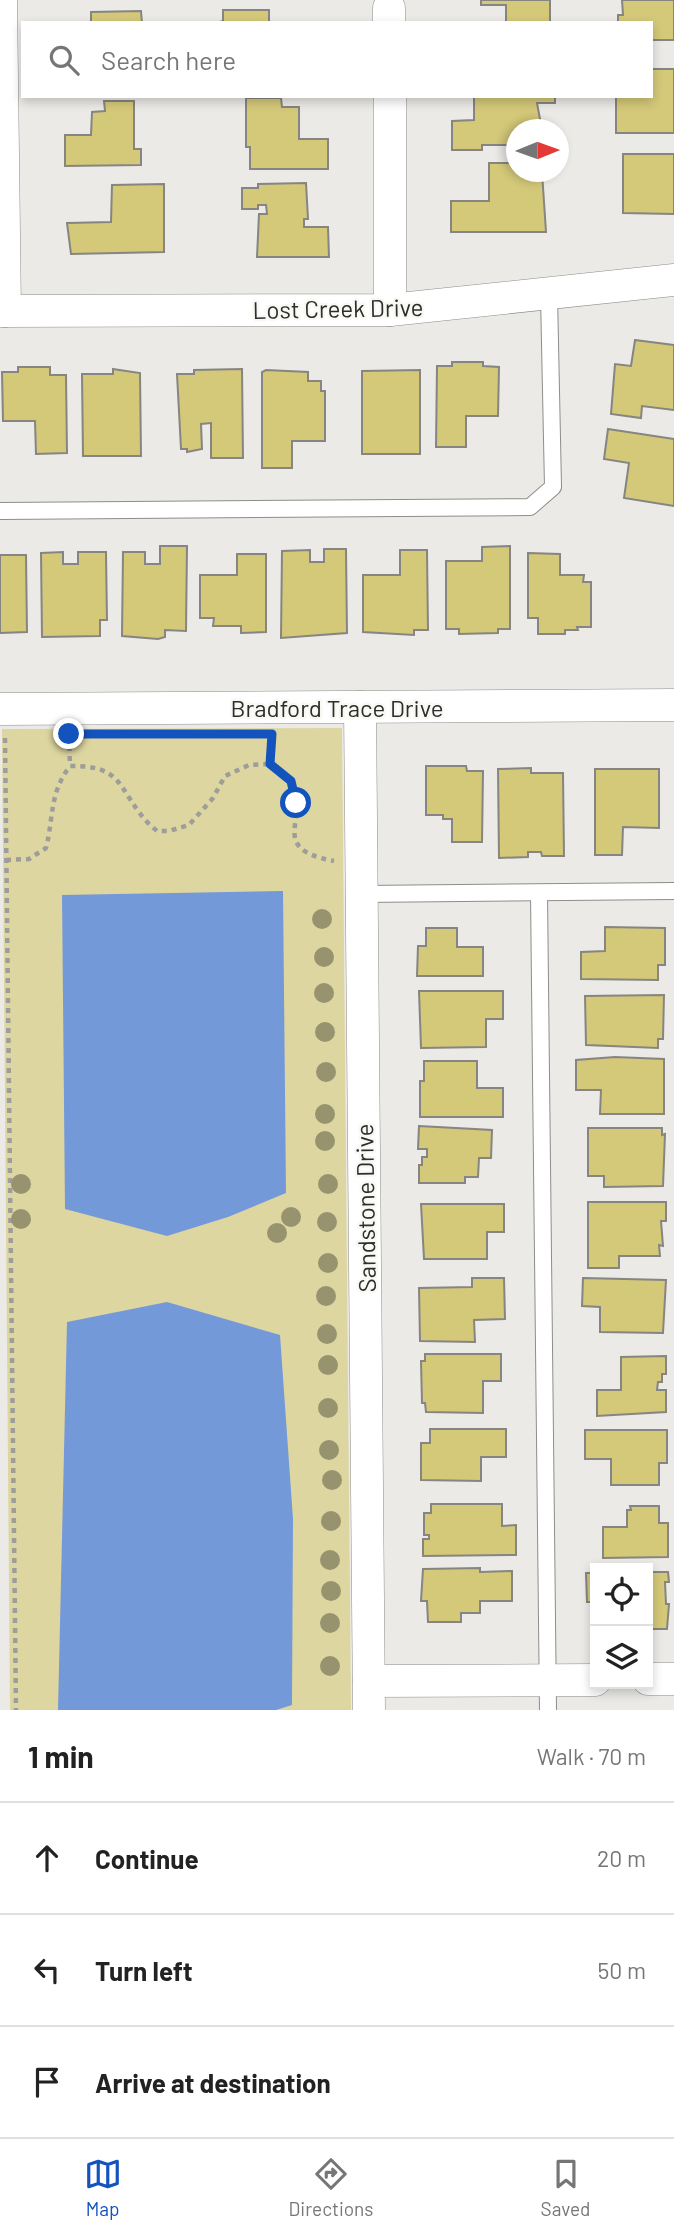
<!DOCTYPE html>
<meta charset="utf-8">
<style>
:root{--surface:#fff;--page:#f2f2f2;--text:#222;--muted:#767676;--line:#e0e0e0;--accent:#1253be}
body{margin:0;font-family:Barlow,sans-serif;background:var(--page);color:var(--text)}
.controls{position:absolute;right:21px;bottom:21px;display:grid;overflow:hidden;border-radius:0px;box-shadow:0 4px 10px #0003}
.controls button{width:63px;height:63px;display:grid;place-items:center;padding:0;border:0;border-bottom:2px solid var(--line);background:var(--surface);color:var(--text);font:35px sans-serif}
.compass{position:absolute;left:506px;top:119px;width:63px;height:63px;border-radius:50%;background:var(--surface);box-shadow:0 4px 10px #0003;rotate:89deg}
.stop{position:absolute;width:21px;height:21px;margin:-16px;border:5px solid #1253be;border-radius:50%;background:#fff}
.stop.end{background:#1253be;border-color:#fff;box-shadow:0 2px 7px #0008}
.list{margin:0;padding:0;list-style:none}
h2{display:flex;justify-content:space-between;align-items:center;height:91px;margin:0;padding:0 28px;font-size:30px}
h2 small{font-size:23px;font-weight:400;color:var(--muted)}
.list li{display:grid;grid-template-columns:46px 1fr auto;gap:21px;align-items:center;box-sizing:border-box;height:112px;padding:0 28px;border-top:2px solid var(--line)}
.list b{display:block;font-size:26px;white-space:nowrap}
.list em{font-size:23px;font-style:normal;color:var(--muted)}
.icon{flex:none;width:38px;height:38px;fill:none;stroke:currentColor;stroke-width:2;stroke-linecap:round;stroke-linejoin:round}
.map{position:relative;flex:none;width:674px;height:1710px;overflow:hidden}
.search{position:absolute;background:var(--surface);box-shadow:0 4px 10px #0003;left:21px;right:21px;top:21px;height:77px;display:flex;align-items:center;gap:18px;box-sizing:border-box;padding:0 24px;border-radius:0px;color:var(--muted);font-size:26px}
.sheet{height:427px;background:var(--surface)}
nav{display:flex;justify-content:space-around;align-items:center;box-sizing:border-box;height:98px;border-top:2px solid var(--line);background:var(--surface);font-size:19px;color:var(--muted)}
nav a{display:grid;justify-items:center;gap:4px}
nav .on{color:var(--accent)}
.map>svg:first-child{display:block}
.green{fill:#ded6a0}
.water{fill:#7499d8}
.building{fill:#d4c879;stroke:#868582;stroke-width:2}
.lines{fill:none;stroke-linecap:round;stroke-linejoin:round}
.service-casing{stroke:#8d8d8a;stroke-width:18}
.minor-casing{stroke:#8d8d8a;stroke-width:33}
.path{stroke:#9d9d9a;stroke-width:4.5;stroke-dasharray:5 5;stroke-linecap:butt}
.service{stroke:#fff;stroke-width:16}
.minor{stroke:#fff;stroke-width:32}
.tree{fill:#97936f}
.route{stroke:#1253be;stroke-width:9}
.labels{text-anchor:middle;dominant-baseline:central;stroke-width:5;stroke-linejoin:round;paint-order:stroke}
.street-label{font-size:24px;fill:#2d2d2c;stroke:#f8f8f4}
</style>
<div class="map">
<svg width="674" height="1710" viewBox="0 0 674 1710">
<rect width="100%" height="100%" fill="#ebeae7"/>
<path class="green" d="M342,728L351,1710H10L2,729Z"/>
<g class="water">
<path d="M283,891L286,1193L228,1217L167,1236L65,1209L62,895Z"/>
<path d="M167,1302L280,1335L293,1519L292,1705L276,1710H58L67,1322Z"/>
</g>
<g class="building">
<path d="M481,0H550V23H506V5H481Z"/>
<path d="M622,0H674V40H651V23H618V15H623Z"/>
<path d="M223,10H269V23H274H216L223,21Z"/>
<path d="M141,11L142,23H91V12Z"/>
<path d="M651,69H674V133H616V96H651Z"/>
<path d="M474,96H555V103H537L542,130H516V145H482V150H452V121L474,120Z"/>
<path d="M246,98H281L282,107H299V139H328V169H250V147H246Z"/>
<path d="M104,101H134V149H141V165L65,166V135H91L92,112L105,111Z"/>
<path d="M623,154H674V214L623,213Z"/>
<path d="M489,163H516V172H542L546,232H451V201H489Z"/>
<path d="M306,183L308,219H304V227H328L329,257H257L259,214H267L266,205H258V209H242V188H258V184Z"/>
<path d="M164,184V252L71,254L67,223L111,222L112,185Z"/>
<path d="M635,340L674,345V410L642,406L641,418L611,414L615,364L631,366Z"/>
<path d="M452,362H483V366L499,367L498,416H466V447H436L437,366H452Z"/>
<path d="M18,367H50V375H66L67,453L36,454L35,421H3L2,372H18Z"/>
<path d="M113,369L140,373L141,456H83L82,374H113Z"/>
<path d="M242,369L243,458H211V423L201,424L202,449L187,452V449H181L177,374H194V370Z"/>
<path d="M266,370L308,372V381H321V391H325V441H292V468H262V372Z"/>
<path d="M420,370V454H362V371Z"/>
<path d="M608,429L674,439V506L624,498L629,463L604,459Z"/>
<path d="M160,546H187L186,631L165,630V637L158,639L122,636L123,552H145V564H160Z"/>
<path d="M510,546V629H498V633L459,634V629H446V561H482V547Z"/>
<path d="M324,549H346L347,633L281,638L282,551L310,550V562H324Z"/>
<path d="M400,550H427L428,630H414V635L363,632V575H400Z"/>
<path d="M63,552V564H78V552H106L107,620H100V636L42,637L41,553Z"/>
<path d="M528,553L560,554V575H584L583,582H591V627H577L578,630H565V634H538V618H528Z"/>
<path d="M237,554H266V632L241,633V626H213L214,618H200V575H237Z"/>
<path d="M0,555H26L27,632L0,633Z"/>
<path d="M426,766H466L467,771H483L482,842H452V819H443V815H426Z"/>
<path d="M531,768V773H563L564,856H542L541,852H528V857L499,858L498,769Z"/>
<path d="M595,769H659V828L623,827L622,855H595Z"/>
<path d="M605,927L665,928V965H658V980L581,979V952L605,951Z"/>
<path d="M426,928H457V947H483V976H417L418,946H426Z"/>
<path d="M419,991H503V1019H486V1047L421,1048Z"/>
<path d="M664,995L663,1039H658V1048L586,1045L585,996Z"/>
<path d="M615,1057L664,1059V1114H600L601,1090H576V1060Z"/>
<path d="M424,1061H477V1088H503V1117H420V1081H424Z"/>
<path d="M419,1126L492,1130L491,1158H479L478,1177H465V1183H419V1165H422V1157H427V1149H418Z"/>
<path d="M588,1128H662V1135L665,1134L663,1186L604,1187V1176H588Z"/>
<path d="M588,1202H666V1221H661L663,1246L659,1245L660,1256H619V1268H588Z"/>
<path d="M421,1204H504V1232H487V1259H424Z"/>
<path d="M472,1278H504L505,1319L474,1320L475,1342L420,1341L419,1288L472,1287Z"/>
<path d="M583,1278L666,1280L663,1333L600,1332V1307L582,1306Z"/>
<path d="M425,1354H501V1381H483V1413L426,1412L425,1403H422L421,1361H425Z"/>
<path d="M666,1356V1374H662V1382H658L657,1390H666V1412L597,1416V1390H621V1357Z"/>
<path d="M430,1429H506V1457H481V1481L421,1480V1443H430Z"/>
<path d="M585,1430H667V1463H659V1485H611V1459H585Z"/>
<path d="M431,1504H502V1526L516,1525V1555L423,1556V1539H429V1535H424V1513H431Z"/>
<path d="M630,1506H659V1523H668V1557L603,1558V1527H627V1510H631Z"/>
<path d="M480,1568V1572L512,1571V1601H480V1613H461V1622H428L427,1601H421L423,1569Z"/>
<path d="M648,1572H668L669,1582H665L666,1604H669L667,1629H648Z"/>
<path d="M586,1573H595V1602H587Z"/>
</g>
<g class="lines">
<g class="service-casing">
<g id="service">
<path d="M0,511L530,507L553,487L549,295"/>
<path d="M539,893L548,1710"/>
<path d="M362,894L674,891"/>
</g>
</g>
<g class="minor-casing">
<g id="minor">
<path d="M1,0L5,311"/>
<path d="M389,8V23"/>
<path d="M390,96V310"/>
<path d="M0,311L390,310L674,280"/>
<path d="M360,707L369,1710"/>
<path d="M0,709L674,705"/>
<path d="M648,1679H674"/>
<path d="M369,1681L595,1680"/>
</g>
</g>
<g class="path">
<path d="M272,734L270,764C277,769 287,775 291,782C312,819 265,848 334,861"/>
<path d="M69,736L70,766"/>
<path d="M5,738L16,1710"/>
<path d="M6,860L29,859L46,848C54,816 49,794 70,766C126,765 117,791 150,825L157,831H169L189,825L213,798L225,776L249,765L270,764"/>
</g>
<use href="#service" class="service"/>
<use href="#minor" class="minor"/>
</g>
<g class="tree">
<circle cx="322" cy="919" r="10"/>
<circle cx="324" cy="957" r="10"/>
<circle cx="324" cy="993" r="10"/>
<circle cx="325" cy="1032" r="10"/>
<circle cx="326" cy="1072" r="10"/>
<circle cx="325" cy="1114" r="10"/>
<circle cx="325" cy="1141" r="10"/>
<circle cx="21" cy="1184" r="10"/>
<circle cx="328" cy="1184" r="10"/>
<circle cx="291" cy="1217" r="10"/>
<circle cx="21" cy="1219" r="10"/>
<circle cx="327" cy="1222" r="10"/>
<circle cx="277" cy="1233" r="10"/>
<circle cx="328" cy="1263" r="10"/>
<circle cx="326" cy="1296" r="10"/>
<circle cx="327" cy="1334" r="10"/>
<circle cx="328" cy="1365" r="10"/>
<circle cx="328" cy="1408" r="10"/>
<circle cx="329" cy="1450" r="10"/>
<circle cx="332" cy="1480" r="10"/>
<circle cx="331" cy="1521" r="10"/>
<circle cx="330" cy="1560" r="10"/>
<circle cx="331" cy="1591" r="10"/>
<circle cx="330" cy="1623" r="10"/>
<circle cx="330" cy="1666" r="10"/>
</g>
<g class="lines">
<path class="route" d="M69,734H272L270,764L291,781L296,803"/>
</g>
<g class="labels">
<g class="street-label">
<text transform="translate(338 308) rotate(-1)">Lost Creek Drive</text>
<text x="337" y="707">Bradford Trace Drive</text>
<text transform="translate(365 1208) rotate(-91)">Sandstone Drive</text>
</g>
</g>
</svg>
<div class="controls">
<button><svg class="icon" aria-label="locate" viewBox="0 0 24 24"><circle cx="12" cy="12" r="6"/><path d="M12 2v4M12 18v4M2 12h4M18 12h4"/></svg></button>
<button><svg class="icon" aria-label="layers" viewBox="0 0 24 24"><path d="M12 4l9 5-9 5-9-5zM3 14l9 5 9-5"/></svg></button>
</div>
<svg class="compass" viewBox="-18 -18 36 36"><path d="M0-13l5 13h-10z" fill="#e53935"/><path d="M0 13l5-13h-10z" fill="#767676"/></svg>
<div class="stop" style="left:296px;top:803px"></div>
<div class="stop end" style="left:69px;top:734px"></div>
<div class="search"><svg class="icon" aria-label="search" viewBox="0 0 24 24"><circle cx="10" cy="10" r="6"/><path d="M15 15l6 6"/></svg>Search here</div>
</div>
<section class="sheet">
<h2>1 min<small>Walk · 70 m</small></h2>
<ul class="list">
<li><svg class="icon" aria-label="ahead" viewBox="0 0 24 24"><path d="M12 20V5M6 11l6-6 6 6"/></svg><div><b>Continue</b></div><em>20 m</em></li>
<li><svg class="icon" aria-label="left" viewBox="0 0 24 24"><path d="M17 20v-9H6M10 6l-5 5 5 5"/></svg><div><b>Turn left</b></div><em>50 m</em></li>
<li><svg class="icon" aria-label="arrive" viewBox="0 0 24 24"><path d="M6 21V4h12l-3 4 3 4H6"/></svg><div><b>Arrive at destination</b></div></li>
</ul>
</section>
<nav>
<a class="on"><svg class="icon" aria-label="map" viewBox="0 0 24 24"><path d="M3 6l6-2 6 2 6-2v14l-6 2-6-2-6 2zM9 4v14M15 6v14"/></svg>Map</a>
<a><svg class="icon" aria-label="directions" viewBox="0 0 24 24"><path d="M12 3l9 9-9 9-9-9zM9 14v-3h6M13 9l2 2-2 2"/></svg>Directions</a>
<a><svg class="icon" aria-label="saved" viewBox="0 0 24 24"><path d="M7 4h10v16l-5-4-5 4z"/></svg>Saved</a>
</nav>
